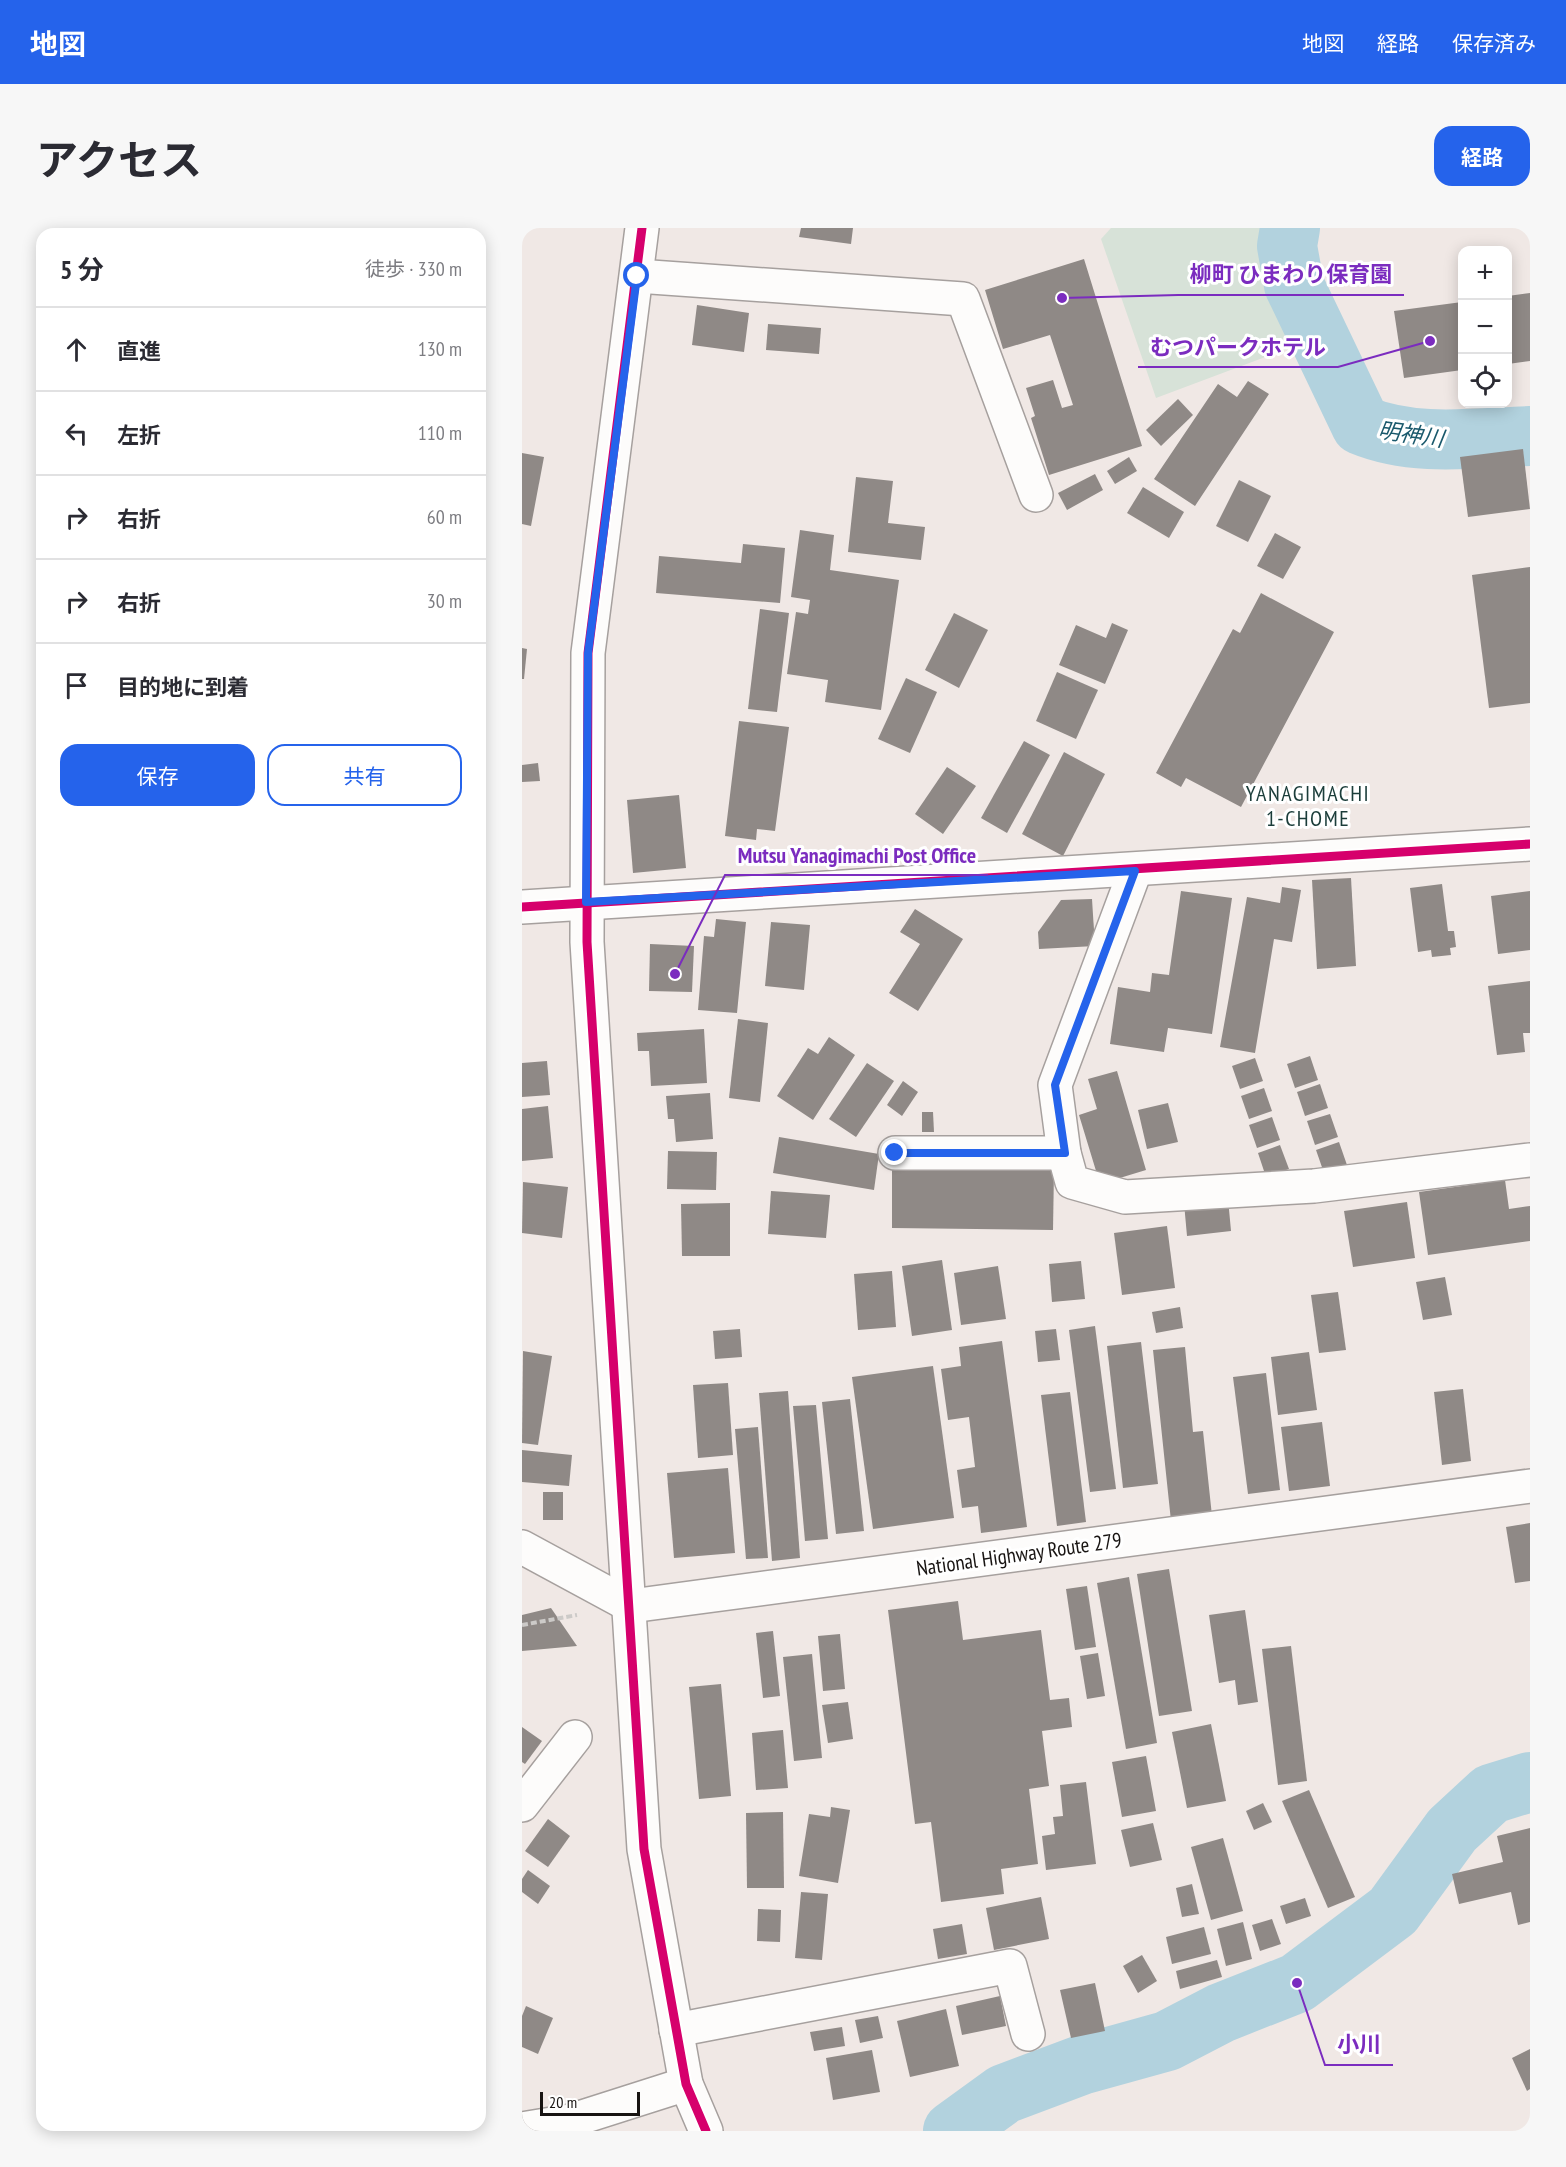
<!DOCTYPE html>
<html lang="ja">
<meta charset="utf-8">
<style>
:root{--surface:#fff;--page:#f7f7f7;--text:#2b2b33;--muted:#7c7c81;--line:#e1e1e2;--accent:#2563eb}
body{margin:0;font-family:"PT Sans Narrow","Noto Sans JP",sans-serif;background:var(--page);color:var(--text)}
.controls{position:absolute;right:18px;top:18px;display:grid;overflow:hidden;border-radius:12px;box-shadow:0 3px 15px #0003}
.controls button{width:54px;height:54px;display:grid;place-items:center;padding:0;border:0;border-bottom:2px solid var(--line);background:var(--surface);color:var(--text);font:30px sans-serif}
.scale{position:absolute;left:18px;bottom:15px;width:100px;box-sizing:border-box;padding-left:6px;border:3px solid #181412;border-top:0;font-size:16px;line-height:21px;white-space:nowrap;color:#181412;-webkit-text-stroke:4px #fff;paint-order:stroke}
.stop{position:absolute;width:18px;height:18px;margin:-14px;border:4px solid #2563eb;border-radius:50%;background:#fff}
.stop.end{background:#2563eb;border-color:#fff;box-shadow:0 2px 6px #0008}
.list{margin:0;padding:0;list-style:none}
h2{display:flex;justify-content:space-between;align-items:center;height:78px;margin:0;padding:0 24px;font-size:26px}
h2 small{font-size:20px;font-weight:400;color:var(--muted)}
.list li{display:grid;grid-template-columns:39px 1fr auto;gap:18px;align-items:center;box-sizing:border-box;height:84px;padding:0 24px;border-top:2px solid var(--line)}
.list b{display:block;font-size:22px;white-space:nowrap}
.list em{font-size:20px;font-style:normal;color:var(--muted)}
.actions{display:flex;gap:12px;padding:18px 24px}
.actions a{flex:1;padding:14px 0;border:2px solid var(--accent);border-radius:18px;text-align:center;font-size:21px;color:var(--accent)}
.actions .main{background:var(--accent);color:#fff}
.icon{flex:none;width:33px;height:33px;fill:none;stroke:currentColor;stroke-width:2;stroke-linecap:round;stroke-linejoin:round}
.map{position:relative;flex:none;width:1008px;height:1903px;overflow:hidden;border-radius:18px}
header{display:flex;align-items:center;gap:36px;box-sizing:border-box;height:84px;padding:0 30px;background:var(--accent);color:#fff}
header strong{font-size:28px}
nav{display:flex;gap:33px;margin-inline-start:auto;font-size:21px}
.intro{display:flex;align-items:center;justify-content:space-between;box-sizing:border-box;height:144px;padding:0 36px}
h1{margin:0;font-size:42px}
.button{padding:15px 27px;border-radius:18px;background:var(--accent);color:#fff;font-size:21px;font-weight:700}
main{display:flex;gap:36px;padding:0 36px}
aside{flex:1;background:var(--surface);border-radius:18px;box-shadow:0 3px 15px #0003}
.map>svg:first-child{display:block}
.green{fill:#d7e2d8}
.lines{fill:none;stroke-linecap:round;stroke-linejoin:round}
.river{stroke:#b2d2de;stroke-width:60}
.building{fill:#8f8986}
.minor-casing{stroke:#a6a09e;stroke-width:36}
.highway-casing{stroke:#a6a09e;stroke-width:36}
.path{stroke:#cccac8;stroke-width:4;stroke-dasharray:6 3;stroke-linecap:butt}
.minor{stroke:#fdfcfb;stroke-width:33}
.highway{stroke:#fdfcfb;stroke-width:33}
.cycleway-casing{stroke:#fff;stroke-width:13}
.cycleway{stroke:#d6006c;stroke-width:9}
.route{stroke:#2563eb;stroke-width:8}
.labels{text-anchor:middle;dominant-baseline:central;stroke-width:6;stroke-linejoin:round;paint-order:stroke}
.street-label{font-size:21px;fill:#181412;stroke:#fff}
.water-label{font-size:22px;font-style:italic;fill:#1a596c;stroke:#fff}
.neighbourhood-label{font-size:22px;letter-spacing:1.5px;fill:#1b3d3a;stroke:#fff}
.leader{fill:none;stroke:#7b2cbf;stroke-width:2}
.callout-dot{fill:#7b2cbf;stroke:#fff;stroke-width:2}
.callout-label{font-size:22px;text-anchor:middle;font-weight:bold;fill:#7b2cbf;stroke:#fff;stroke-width:6;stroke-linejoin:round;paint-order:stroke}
</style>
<header>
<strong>地図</strong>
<nav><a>地図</a><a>経路</a><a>保存済み</a></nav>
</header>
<div class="intro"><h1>アクセス</h1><a class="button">経路</a></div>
<main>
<aside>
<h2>5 分<small>徒歩 · 330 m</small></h2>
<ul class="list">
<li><svg class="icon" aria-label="ahead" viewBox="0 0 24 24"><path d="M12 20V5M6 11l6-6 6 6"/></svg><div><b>直進</b></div><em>130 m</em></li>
<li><svg class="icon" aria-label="left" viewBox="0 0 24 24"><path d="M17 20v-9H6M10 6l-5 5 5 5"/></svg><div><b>左折</b></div><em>110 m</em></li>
<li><svg class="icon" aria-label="right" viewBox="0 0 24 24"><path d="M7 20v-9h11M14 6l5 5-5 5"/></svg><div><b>右折</b></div><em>60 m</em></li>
<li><svg class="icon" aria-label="right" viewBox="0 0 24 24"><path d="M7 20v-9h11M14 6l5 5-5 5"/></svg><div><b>右折</b></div><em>30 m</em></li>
<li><svg class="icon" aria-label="arrive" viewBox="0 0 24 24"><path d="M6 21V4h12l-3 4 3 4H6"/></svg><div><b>目的地に到着</b></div></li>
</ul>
<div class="actions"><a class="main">保存</a><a>共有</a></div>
</aside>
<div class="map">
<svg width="1008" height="1903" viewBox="0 0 1008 1903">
<rect width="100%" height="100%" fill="#f0e8e5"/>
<path class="green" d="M589,0H744L783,114L634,170L579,11Z"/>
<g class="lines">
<g class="river">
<path d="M768,0L765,18L772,57L839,197C892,219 952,210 1008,208"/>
<path d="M431,1903L482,1866L562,1836L645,1813L699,1785L775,1755L871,1683L930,1602L969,1566L1008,1554"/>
</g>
</g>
<g class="building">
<path d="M279,0H331L329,16L277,9Z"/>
<path d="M562,31L620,218L527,247L509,190L513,188L504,160L531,152L540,180L551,177L528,107L481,121L463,62Z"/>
<path d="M1008,65V133L986,136V68Z"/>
<path d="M940,74V142L882,150L872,83Z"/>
<path d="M175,77L227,85L222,124L170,117Z"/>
<path d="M246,96L299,100L297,126L244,122Z"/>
<path d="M726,153L747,166L673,278L632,251L696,156L715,169Z"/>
<path d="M656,171L671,187L639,218L624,202Z"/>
<path d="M1001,221L1008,281L946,289L938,229Z"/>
<path d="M0,225L22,229L9,298L0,296Z"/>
<path d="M607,229L615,243L593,256L585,243Z"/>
<path d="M573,246L581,262L545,282L536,265Z"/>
<path d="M334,249L371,253L366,295L403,299L399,332L326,324Z"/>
<path d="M717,252L749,268L726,314L694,298Z"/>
<path d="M621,259L662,284L647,310L605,285Z"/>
<path d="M278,302L312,307L308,342L377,352L359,482L303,474L306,452L265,446L274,384L286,386L288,372L269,369Z"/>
<path d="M753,305L779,319L761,351L735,338Z"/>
<path d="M221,316L263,320L258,375L134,365L137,328L219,335Z"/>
<path d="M1008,339V475L967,480L950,347Z"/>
<path d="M739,365L812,404L719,579L664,550L659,559L634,545L711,401L718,405Z"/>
<path d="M238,381L267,385L255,484L226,481Z"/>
<path d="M432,385L466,402L437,460L403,442Z"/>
<path d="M590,395L606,402L583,456L537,437L554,397L584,410Z"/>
<path d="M0,420L5,421L2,451H0Z"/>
<path d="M535,444L576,462L554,511L514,493Z"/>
<path d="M384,450L415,464L388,525L356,511Z"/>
<path d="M217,493L267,499L253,603L235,601L234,612L203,608Z"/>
<path d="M502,513L528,527L485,605L459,590Z"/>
<path d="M542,524L583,546L541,628L500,606Z"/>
<path d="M16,535L18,553L0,554V537Z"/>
<path d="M425,539L454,558L421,606L393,586Z"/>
<path d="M157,567L164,640L111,645L105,572Z"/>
<path d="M829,650L834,738L795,741L790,652Z"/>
<path d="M920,656L926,703H932L934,719L928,720L929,727L910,729L909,722L896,724L888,660Z"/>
<path d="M760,659L779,662L770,714L752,711L733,825L698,819L725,669L758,675Z"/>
<path d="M659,663L710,670L690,806L646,800L642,824L588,816L596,759L628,764L630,745L647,747Z"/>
<path d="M1008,663V722L976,726L969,668Z"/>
<path d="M570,671L573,718L517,721L516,704L539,672Z"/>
<path d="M393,681L441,711L396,783L367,765L398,716L378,704Z"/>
<path d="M194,691L224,694L215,785L176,782L182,708L192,709Z"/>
<path d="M249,694L288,697L282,762L243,758Z"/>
<path d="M128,716L172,718L170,764L127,763Z"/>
<path d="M1008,753V805H1001L1003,824L975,827L966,758Z"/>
<path d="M216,791L246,795L238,874L207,870Z"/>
<path d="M182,801L185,855L129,858L127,823H116L115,805Z"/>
<path d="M307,809L333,827L291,892L255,868L286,820L296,826Z"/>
<path d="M788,828L796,852L773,860L765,836Z"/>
<path d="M733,830L741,853L718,861L710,838Z"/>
<path d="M25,833L28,867L0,869V835Z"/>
<path d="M345,835L372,853L334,909L307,891Z"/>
<path d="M595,843L624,942L578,956L557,887L575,881L566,851Z"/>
<path d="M381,853L396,864L380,888L365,877Z"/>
<path d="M798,856L806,880L783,888L775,864Z"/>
<path d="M742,860L750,883L727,891L719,868Z"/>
<path d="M188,865L191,911L154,914L152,891H146L144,868Z"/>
<path d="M646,875L656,914L625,921L616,882Z"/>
<path d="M26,878L31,930L0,933V881Z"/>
<path d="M400,884H411L412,904H400Z"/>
<path d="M808,886L816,909L793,917L785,893Z"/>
<path d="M750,889L758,912L735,920L727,897Z"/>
<path d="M257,909L357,926L352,962L251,945Z"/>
<path d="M817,914L825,937L802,945L794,922Z"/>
<path d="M758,917L767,941L744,949L736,925Z"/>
<path d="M146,923L195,924L194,962L145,961Z"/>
<path d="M370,939L532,942L531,1002L370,1000Z"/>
<path d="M983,952L987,981L1008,978V1013L906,1027L897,964Z"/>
<path d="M1,954L46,959L40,1010L0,1005Z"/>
<path d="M249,963L308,967L304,1010L246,1006Z"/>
<path d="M706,971L709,1003L665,1008L662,975Z"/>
<path d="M885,974L893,1030L831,1039L822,983Z"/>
<path d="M208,975V1028H160L159,976Z"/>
<path d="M645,998L653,1060L600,1067L592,1005Z"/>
<path d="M420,1032L430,1102L390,1108L380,1038Z"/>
<path d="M559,1033L563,1071L530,1074L527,1036Z"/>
<path d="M476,1038L484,1091L439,1097L432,1045Z"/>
<path d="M370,1043L374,1099L336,1102L332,1046Z"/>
<path d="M923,1049L930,1087L901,1092L894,1054Z"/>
<path d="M816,1064L824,1122L797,1125L789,1067Z"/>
<path d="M658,1079L661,1100L634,1105L630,1084Z"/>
<path d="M573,1098L594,1261L568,1264L547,1102Z"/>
<path d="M218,1101L220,1129L193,1131L191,1103Z"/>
<path d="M534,1101L538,1132L516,1134L513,1103Z"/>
<path d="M480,1113L505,1299L459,1305L456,1278L440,1280L435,1242L453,1239L447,1189L426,1192L419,1141L439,1138L437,1119Z"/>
<path d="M619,1114L636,1256L601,1260L585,1118Z"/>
<path d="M663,1119L671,1204L681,1203L690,1288L649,1293L631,1122Z"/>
<path d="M1,1123L30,1128L16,1217L0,1215Z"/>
<path d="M787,1124L795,1182L756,1187L749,1129Z"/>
<path d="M411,1138L432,1290L351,1301L330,1149Z"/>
<path d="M744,1145L758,1262L726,1266L711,1149Z"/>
<path d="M206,1155L211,1227L176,1230L171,1157Z"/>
<path d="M941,1161L949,1233L920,1237L912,1164Z"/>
<path d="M266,1163L278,1330L250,1333L237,1165Z"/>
<path d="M548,1164L564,1294L535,1298L519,1167Z"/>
<path d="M328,1171L342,1303L314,1306L300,1174Z"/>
<path d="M294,1177L306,1311L283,1313L271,1178Z"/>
<path d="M800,1194L808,1258L767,1263L759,1199Z"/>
<path d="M236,1199L246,1330L224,1331L213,1201Z"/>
<path d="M0,1222L50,1227L47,1258L0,1254Z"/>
<path d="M206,1240L213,1325L152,1330L145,1245Z"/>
<rect x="21" y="1264" width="20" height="28"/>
<path d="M1008,1295V1353L993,1355L984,1299Z"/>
<path d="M647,1341L670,1483L637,1488L615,1346Z"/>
<path d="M607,1349L635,1515L604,1521L575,1355Z"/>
<path d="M565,1358L574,1419L553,1422L544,1361Z"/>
<path d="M436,1373L441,1412L519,1402L528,1472L547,1470L550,1499L520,1503L527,1558L507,1561L516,1636L479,1641L482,1666L419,1674L409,1594L393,1596L366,1382Z"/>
<path d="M29,1380L55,1418L0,1423V1387Z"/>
<path d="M723,1382L736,1474L716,1477L713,1452L697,1455L687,1387Z"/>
<path d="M251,1403L258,1468L241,1470L234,1405Z"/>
<path d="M318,1406L323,1461L301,1463L296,1408Z"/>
<path d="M769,1418L785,1553L756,1557L740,1421Z"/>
<path d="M576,1425L583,1468L565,1471L558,1428Z"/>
<path d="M290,1426L300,1530L272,1533L261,1429Z"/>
<path d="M199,1456L209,1568L177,1571L167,1459Z"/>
<path d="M326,1474L331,1511L306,1515L300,1477Z"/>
<path d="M689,1496L704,1573L665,1580L650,1504Z"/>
<path d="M0,1499L20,1513L3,1536L0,1534Z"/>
<path d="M261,1502L266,1560L234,1562L230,1505Z"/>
<path d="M624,1528L634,1583L600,1589L590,1534Z"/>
<path d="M564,1554L574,1636L524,1642L520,1608L533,1606L531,1589L541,1588L538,1557Z"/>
<path d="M787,1562L833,1669L806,1680L760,1573Z"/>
<path d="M741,1575L750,1594L732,1602L724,1583Z"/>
<path d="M309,1579L328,1582L316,1655L277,1648L287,1586L308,1589Z"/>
<path d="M261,1584L262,1660H225L224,1585Z"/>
<path d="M26,1591L48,1608L26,1639L3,1623Z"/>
<path d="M631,1595L640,1632L608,1639L599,1602Z"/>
<path d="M1008,1600V1694L996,1697L989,1664L937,1676L930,1646L981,1634L975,1608Z"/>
<path d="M701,1610L721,1683L689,1692L669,1619Z"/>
<path d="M6,1642L28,1658L16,1676L0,1664V1651Z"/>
<path d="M670,1656L677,1686L660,1689L654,1660Z"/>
<path d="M279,1664L306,1666L300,1732L273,1730Z"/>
<path d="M519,1669L527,1711L472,1722L464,1680Z"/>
<path d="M783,1670L789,1688L764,1696L758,1678Z"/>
<path d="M236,1681L259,1682L258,1714L235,1713Z"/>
<path d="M750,1691L759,1716L738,1723L730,1697Z"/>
<path d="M721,1694L730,1731L704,1738L695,1701Z"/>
<path d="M440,1696L445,1726L416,1731L411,1701Z"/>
<path d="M682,1699L689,1726L650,1736L644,1709Z"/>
<path d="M620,1727L635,1753L616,1765L601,1738Z"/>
<path d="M695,1732L700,1749L658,1761L654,1743Z"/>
<path d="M573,1755L583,1803L549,1810L538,1762Z"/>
<path d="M478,1768L484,1798L440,1807L434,1778Z"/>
<path d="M4,1778L31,1790L16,1826L0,1819V1788Z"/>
<path d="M424,1781L437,1838L388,1849L375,1793Z"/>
<path d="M356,1788L361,1810L338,1815L333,1792Z"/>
<path d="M320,1799L323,1818L292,1823L288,1804Z"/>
<path d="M1008,1821V1861L1005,1863L990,1830Z"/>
<path d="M350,1822L358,1864L311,1872L304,1830Z"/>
</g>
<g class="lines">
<g class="minor-casing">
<g id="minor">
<path d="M120,0L66,425L65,714L122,1621L164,1856L184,1903"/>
<path d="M115,48L441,71L514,267"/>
<path d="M613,643L533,857L542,925L550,954L603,969L792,958L1008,932"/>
<path d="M0,679L1008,616"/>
<path d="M373,925H542"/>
<path d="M0,1577L53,1509"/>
<path d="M154,1802L488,1738L506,1806"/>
<path d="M0,1901L48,1893L164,1856"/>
</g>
</g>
<g class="highway-casing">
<path id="highway" d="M0,1319L109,1378L1008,1258"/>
</g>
<path class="path" d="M0,1397L55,1387"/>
<use href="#minor" class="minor"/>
<use href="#highway" class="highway"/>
<g class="cycleway-casing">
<g id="cycleway">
<path d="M120,0L66,425L65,714L122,1621L164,1856L184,1903"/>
<path d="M0,679L1008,616"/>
</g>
</g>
<use href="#cycleway" class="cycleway"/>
</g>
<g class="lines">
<path class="route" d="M115,48L66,425L64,674L613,643L533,857L543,925H373"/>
</g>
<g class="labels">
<g class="street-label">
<text transform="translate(497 1326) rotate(-8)">National Highway Route 279</text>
</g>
<g class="water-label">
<text transform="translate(889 206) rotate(8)">明神川</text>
</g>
<g class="neighbourhood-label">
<text x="786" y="565">YANAGIMACHI<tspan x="786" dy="25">1-CHOME</tspan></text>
</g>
</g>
<path class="leader" d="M540 70L656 67H882M908 113L816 139H616M153 746L203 647H466M775 1755L803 1837H871"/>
<g class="callout-dot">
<circle cx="540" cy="70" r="6"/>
<circle cx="908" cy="113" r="6"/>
<circle cx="153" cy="746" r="6"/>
<circle cx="775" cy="1755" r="6"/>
</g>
<g class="callout-label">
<text x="769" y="54">柳町 ひまわり保育園</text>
<text x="716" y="127">むつパークホテル</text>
<text x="335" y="635">Mutsu Yanagimachi Post Office</text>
<text x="837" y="1824">小川</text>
</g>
</svg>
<div class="controls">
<button>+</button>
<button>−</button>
<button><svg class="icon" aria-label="locate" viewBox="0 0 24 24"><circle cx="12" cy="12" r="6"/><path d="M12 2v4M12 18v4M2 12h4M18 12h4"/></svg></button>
</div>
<div class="scale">20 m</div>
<div class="stop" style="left:115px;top:48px"></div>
<div class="stop end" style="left:373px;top:925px"></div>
</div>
</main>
